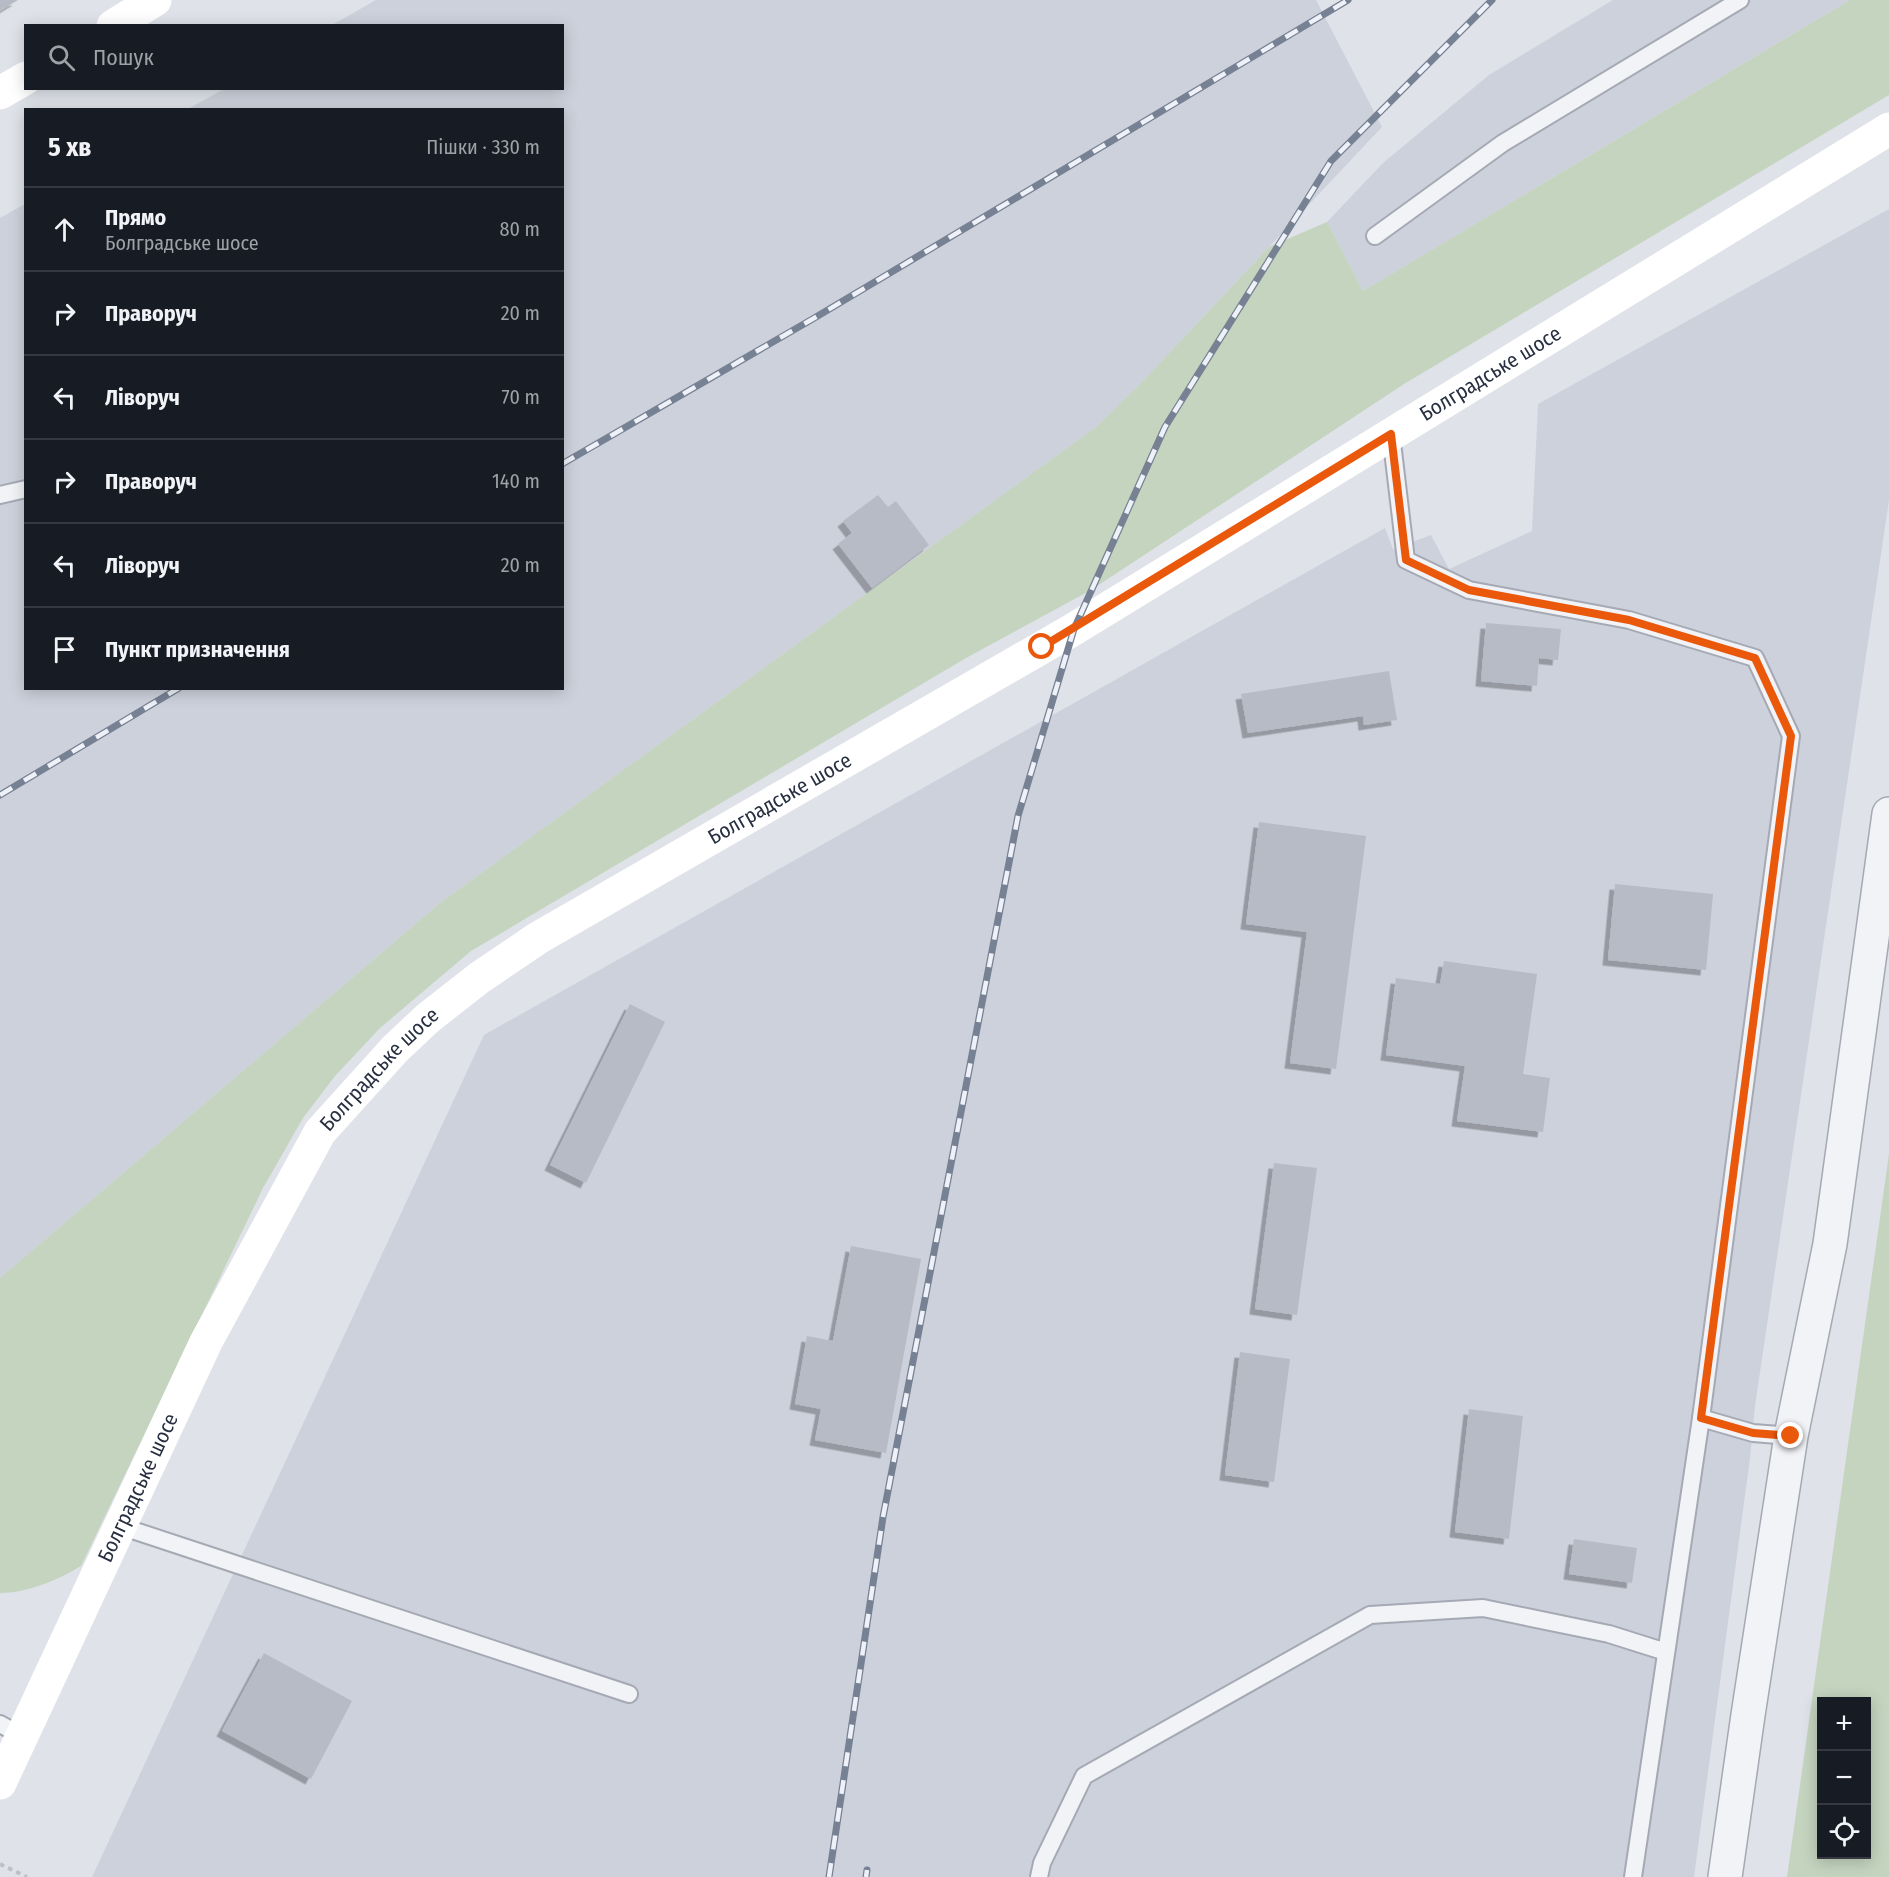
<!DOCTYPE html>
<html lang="uk">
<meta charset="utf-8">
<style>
:root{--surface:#171b24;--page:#242831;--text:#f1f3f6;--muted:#9ea1a6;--line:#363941}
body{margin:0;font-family:"Fira Sans Condensed",sans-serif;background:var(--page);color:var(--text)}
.controls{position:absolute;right:18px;bottom:18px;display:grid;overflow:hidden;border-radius:0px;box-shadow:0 3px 15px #0003}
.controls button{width:54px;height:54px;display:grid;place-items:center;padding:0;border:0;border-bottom:2px solid var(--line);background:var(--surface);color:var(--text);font:30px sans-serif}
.stop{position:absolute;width:18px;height:18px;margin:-14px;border:4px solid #ea580c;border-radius:50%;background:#fff}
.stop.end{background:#ea580c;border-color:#fff;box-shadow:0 2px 6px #0008}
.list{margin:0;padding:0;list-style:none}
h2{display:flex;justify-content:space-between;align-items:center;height:78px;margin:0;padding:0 24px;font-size:26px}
h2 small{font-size:20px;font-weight:400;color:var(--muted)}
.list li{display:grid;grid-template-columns:39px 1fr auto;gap:18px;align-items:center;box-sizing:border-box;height:84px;padding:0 24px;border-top:2px solid var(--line)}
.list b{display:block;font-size:22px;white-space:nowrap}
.list p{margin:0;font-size:20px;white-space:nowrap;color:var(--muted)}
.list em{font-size:20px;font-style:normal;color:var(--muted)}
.icon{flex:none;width:33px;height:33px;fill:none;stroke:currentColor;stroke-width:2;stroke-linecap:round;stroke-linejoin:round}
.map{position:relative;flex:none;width:1889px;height:1877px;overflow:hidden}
.search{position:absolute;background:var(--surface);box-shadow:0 3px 15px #0003;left:24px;top:24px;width:540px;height:66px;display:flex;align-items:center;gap:15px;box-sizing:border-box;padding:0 21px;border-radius:0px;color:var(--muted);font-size:22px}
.panel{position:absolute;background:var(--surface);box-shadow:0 3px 15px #0003;left:24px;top:108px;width:540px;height:582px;border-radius:0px}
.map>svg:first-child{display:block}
.built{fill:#cdd1db}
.green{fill:#c4d4bf;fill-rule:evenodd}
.building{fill:#b6bbc6;filter:url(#shadow)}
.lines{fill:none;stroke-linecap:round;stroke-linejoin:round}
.service-casing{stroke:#a4a9b3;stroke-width:20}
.minor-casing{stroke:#a4a9b3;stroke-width:36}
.path{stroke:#bdc0c8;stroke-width:4;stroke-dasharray:4.5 4.5;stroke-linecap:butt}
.service{stroke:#f2f3f7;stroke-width:16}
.minor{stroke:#f2f3f7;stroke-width:33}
.secondary{stroke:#fff;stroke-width:33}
.rail-casing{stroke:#778194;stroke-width:7}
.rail{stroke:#eef1f7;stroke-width:4.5;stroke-dasharray:14;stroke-linecap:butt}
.route{stroke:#ea580c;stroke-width:8}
.labels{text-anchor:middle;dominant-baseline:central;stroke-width:4.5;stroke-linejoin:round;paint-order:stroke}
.street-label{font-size:21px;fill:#272f41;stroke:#eef1f7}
</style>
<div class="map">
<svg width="1889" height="1877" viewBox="0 0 1889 1877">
<defs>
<filter id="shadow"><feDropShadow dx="-5.5" dy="5.5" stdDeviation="0" flood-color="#0004"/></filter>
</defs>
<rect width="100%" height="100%" fill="#dfe2e9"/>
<g class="built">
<path d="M376,0H1316L1382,127L1142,382L1096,427L440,903L0,1278V218L25,204L26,688H562V110L188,109L224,89L562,88V26L332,25Z"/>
<path d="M1613,0H1850L1363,291L1327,222L1383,163L1489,75Z"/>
<path d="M1889,209V500L1755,1406L1750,1458L1694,1877H92L484,1035L1385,528L1393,549L1431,535L1449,569L1532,531L1538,404Z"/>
</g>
<g class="green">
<path d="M1850,0H1889V95L1404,384L1091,590L966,658L471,951L380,1028L335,1076L303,1118L263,1188L81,1566C58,1580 27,1593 0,1593V1278L440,903L1096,427L1142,382L1269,247L1327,222L1363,291Z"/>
<path d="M1889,1154V1877H1787ZM1822,1702H1866V1854H1822Z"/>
</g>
<g class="building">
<path d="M0,0H18L0,11Z"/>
<path d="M878,495L888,507L896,501L929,545L872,588L838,544L852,533L843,521Z"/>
<path d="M1486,623L1561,629L1558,660L1539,658L1537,686L1481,681Z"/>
<path d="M1389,671L1397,720L1364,725L1363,716L1248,733L1241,694Z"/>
<path d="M1259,822L1366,836L1336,1069L1290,1063L1307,932L1246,924Z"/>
<path d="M1615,884L1713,894L1706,970L1608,960Z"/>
<path d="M1444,961L1537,974L1523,1074L1550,1078L1543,1132L1457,1121L1465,1066L1386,1055L1396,978L1440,984Z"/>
<path d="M630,1004L665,1022L586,1183L550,1165Z"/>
<path d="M1274,1163L1317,1168L1297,1315L1255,1309Z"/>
<path d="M851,1246L921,1259L886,1453L815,1440L821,1409L795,1404L807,1336L833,1341Z"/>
<path d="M1240,1352L1290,1359L1274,1482L1225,1475Z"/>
<path d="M1469,1409L1523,1416L1509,1539L1455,1532Z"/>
<path d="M1574,1539L1637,1548L1632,1583L1569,1574Z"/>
<path d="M264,1653L352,1701L311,1779L222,1731Z"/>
</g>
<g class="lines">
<g class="service-casing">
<g id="service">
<path d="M1375,236L1503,143L1740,0"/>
<path d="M1391,434L1406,560L1469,590L1629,620L1755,658L1791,736L1701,1418L1633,1877"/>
<path d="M0,495L26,489"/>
<path d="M1701,1418L1753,1433L1791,1436"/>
<path d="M120,1526L629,1694"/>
<path d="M0,1724L22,1736"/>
<path d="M1039,1877L1042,1863L1084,1776L1370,1615L1483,1608L1609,1634L1666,1652"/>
</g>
</g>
<g class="minor-casing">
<path id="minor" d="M1725,1877L1748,1715L1791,1436L1830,1244L1889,814"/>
</g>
<path class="path" d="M0,1864L27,1877"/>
<use href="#service" class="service"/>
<use href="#minor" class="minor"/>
<g class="secondary">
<path d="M113,26L155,0"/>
<path d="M0,93L26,78"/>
<path id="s1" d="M0,1783L206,1342L320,1132L395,1049L428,1018L479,978L538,938L1074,629L1889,129"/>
</g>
<g class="rail-casing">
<g id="rail">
<path d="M562,464L816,317L1348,0"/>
<path d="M0,795L179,688"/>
<path d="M829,1877L883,1517L1018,816L1074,629L1165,427L1331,161L1492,0"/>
<path d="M866,1877L867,1870"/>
</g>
</g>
<use href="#rail" class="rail"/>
</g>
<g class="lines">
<path class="route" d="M1042,647L1391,434L1406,560L1469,590L1629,620L1755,658L1791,736L1701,1418L1753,1433L1791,1436"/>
</g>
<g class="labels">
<g class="street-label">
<text stroke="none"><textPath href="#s1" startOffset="2126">Болградське шосе</textPath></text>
<text stroke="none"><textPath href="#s1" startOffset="1298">Болградське шосе</textPath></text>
<text stroke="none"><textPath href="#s1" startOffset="812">Болградське шосе</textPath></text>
<text stroke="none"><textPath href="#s1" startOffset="326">Болградське шосе</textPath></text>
</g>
</g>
</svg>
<div class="controls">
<button>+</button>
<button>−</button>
<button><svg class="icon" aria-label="locate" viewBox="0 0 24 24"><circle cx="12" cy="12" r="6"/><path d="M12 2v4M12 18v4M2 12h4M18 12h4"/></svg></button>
</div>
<div class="stop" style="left:1042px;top:647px"></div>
<div class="stop end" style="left:1791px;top:1436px"></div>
<div class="search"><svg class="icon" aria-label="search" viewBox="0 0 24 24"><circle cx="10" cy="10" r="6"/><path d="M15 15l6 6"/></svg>Пошук</div>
<section class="panel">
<h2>5 хв<small>Пішки · 330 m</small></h2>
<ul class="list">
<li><svg class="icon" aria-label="ahead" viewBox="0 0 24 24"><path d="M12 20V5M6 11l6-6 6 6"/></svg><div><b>Прямо</b><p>Болградське шосе</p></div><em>80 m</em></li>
<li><svg class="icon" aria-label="right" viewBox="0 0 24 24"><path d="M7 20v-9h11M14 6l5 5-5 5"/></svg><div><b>Праворуч</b></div><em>20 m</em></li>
<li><svg class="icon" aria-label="left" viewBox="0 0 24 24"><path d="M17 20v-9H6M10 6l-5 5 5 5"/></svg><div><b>Ліворуч</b></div><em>70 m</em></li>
<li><svg class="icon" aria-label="right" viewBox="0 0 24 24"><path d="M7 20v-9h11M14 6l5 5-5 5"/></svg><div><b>Праворуч</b></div><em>140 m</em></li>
<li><svg class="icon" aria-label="left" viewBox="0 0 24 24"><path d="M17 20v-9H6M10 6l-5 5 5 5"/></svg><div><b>Ліворуч</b></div><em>20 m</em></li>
<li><svg class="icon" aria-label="arrive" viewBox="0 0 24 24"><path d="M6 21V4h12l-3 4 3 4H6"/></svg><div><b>Пункт призначення</b></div></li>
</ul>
</section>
</div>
